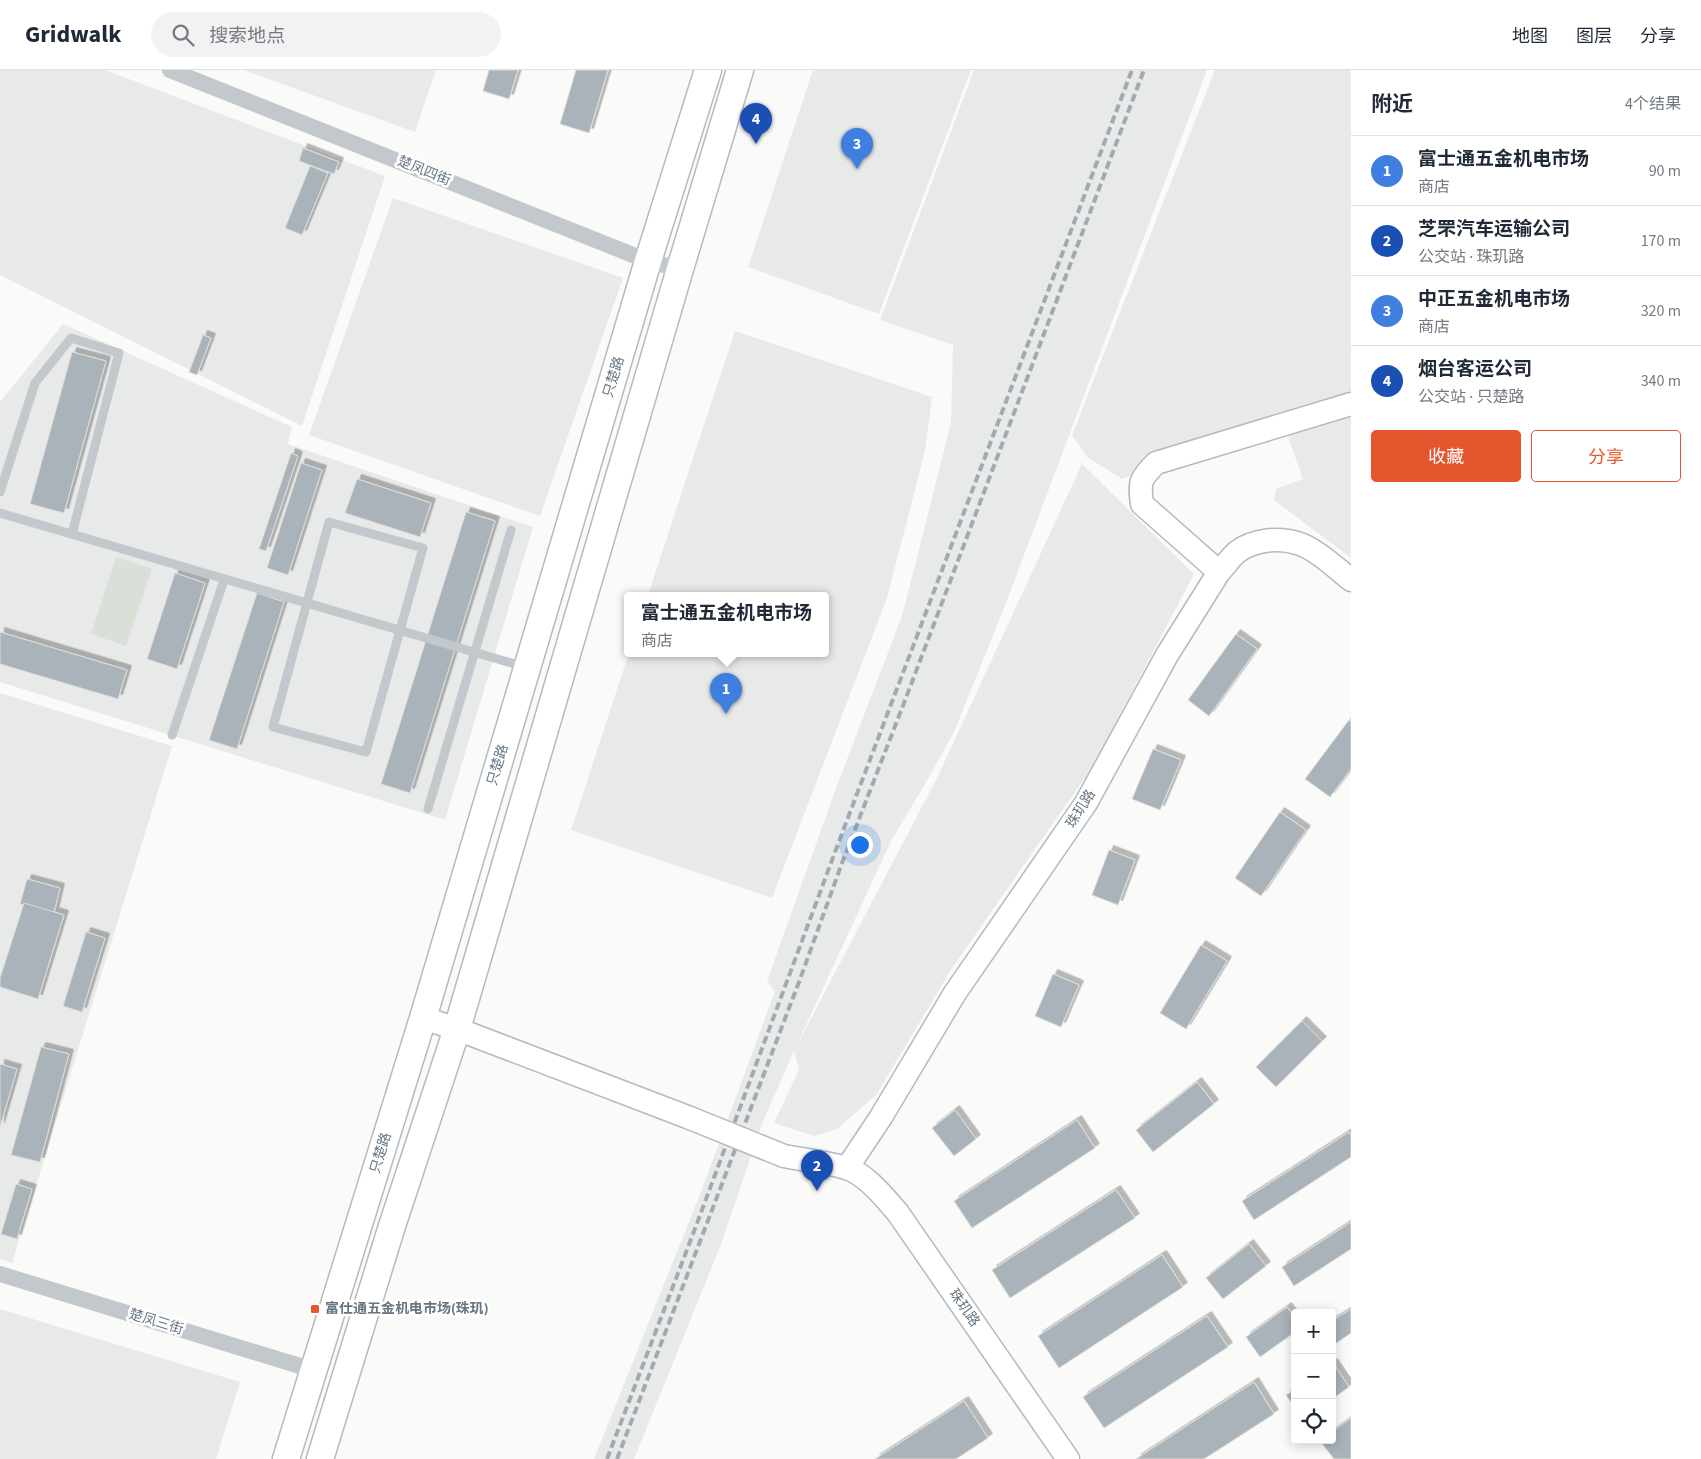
<!DOCTYPE html>
<html lang="zh">
<meta charset="utf-8">
<style>
:root{--surface:#fff;--page:#f2f2f3;--text:#1f2937;--muted:#747a83;--line:#e0e1e3;--accent:#e4572e}
body{margin:0;font-family:"Source Sans 3","Noto Sans SC",sans-serif;background:var(--page);color:var(--text)}
.controls{position:absolute;right:15px;bottom:15px;display:grid;overflow:hidden;border-radius:5px;box-shadow:0 2px 12px #0003}
.controls button{width:45px;height:45px;display:grid;place-items:center;padding:0;border:0;border-bottom:1px solid var(--line);background:var(--surface);color:var(--text);font:25px sans-serif}
.you{position:absolute;left:859px;top:774px;width:18px;height:18px;margin:-12px;border:4px solid #fff;border-radius:50%;background:#1a73e8;box-shadow:0 0 0 8px #1a73e833}
.badge{display:grid;place-items:center;width:32px;height:32px;border-radius:50%;background:var(--accent);color:#fff;font-size:16px;font-weight:700}
.pin{position:absolute;translate:-50% -41px;filter:drop-shadow(0 1px 2px #0008)}
.pin::after{content:'';position:absolute;top:26px;width:18px;height:15px;background:inherit;clip-path:polygon(0 0,100% 0,50% 100%)}
.popup{position:absolute;left:624px;top:522px;width:205px;height:65px;box-sizing:border-box;display:grid;place-content:center;border-radius:5px;background:var(--surface);filter:drop-shadow(0 1px 4px #0005);font-size:16px;white-space:nowrap;color:var(--muted)}
.popup b{font-size:19px;color:var(--text)}
.popup::after{content:'';position:absolute;left:50%;top:100%;margin-left:-10px;border:10px solid transparent;border-top-color:var(--surface)}
.list{margin:0;padding:0;list-style:none}
h2{display:flex;justify-content:space-between;align-items:center;height:65px;margin:0;padding:0 20px;font-size:21px}
h2 small{font-size:16px;font-weight:400;color:var(--muted)}
.list li{display:grid;grid-template-columns:32px 1fr auto;gap:15px;align-items:center;box-sizing:border-box;height:70px;padding:0 20px;border-top:1px solid var(--line)}
.list b{display:block;font-size:19px;white-space:nowrap}
.list p{margin:0;font-size:16px;white-space:nowrap;color:var(--muted)}
.list em{font-size:16px;font-style:normal;color:var(--muted)}
.actions{display:flex;gap:10px;padding:15px 20px}
.actions a{flex:1;padding:11px 0;border:1px solid var(--accent);border-radius:5px;text-align:center;font-size:18px;color:var(--accent)}
.actions .main{background:var(--accent);color:#fff}
.icon{flex:none;width:28px;height:28px;fill:none;stroke:currentColor;stroke-width:2;stroke-linecap:round;stroke-linejoin:round}
.map{position:relative;flex:none;width:1351px;height:1389px;overflow:hidden}
header{display:flex;align-items:center;gap:30px;box-sizing:border-box;height:70px;padding:0 25px;background:var(--surface);border-bottom:1px solid var(--line)}
header strong{font-size:24px}
nav{display:flex;gap:28px;margin-inline-start:auto;font-size:18px}
.search{width:350px;height:45px;background:var(--page);display:flex;align-items:center;gap:12px;box-sizing:border-box;padding:0 18px;border-radius:28px;color:var(--muted);font-size:19px}
main{display:flex}
aside{flex:1;background:var(--surface)}
.map>svg:first-child{display:block}
.built{fill:#e8e9e9}
.green{fill:#dadfd7}
.building{fill:#aab3b9;stroke:#dcdcda;filter:url(#shadow)}
.lines{fill:none;stroke-linecap:round;stroke-linejoin:round}
.secondary-casing{stroke:#b3babf;stroke-width:25}
.primary-casing{stroke:#b5babe;stroke-width:29}
.lane{stroke:#c3c8cc;stroke-width:9}
.street{stroke:#c3c8cc;stroke-width:16}
.secondary{stroke:#fff;stroke-width:22}
.primary{stroke:#fff;stroke-width:26}
.rail{stroke:#a2aab0;stroke-width:4;stroke-dasharray:8 4;stroke-linecap:butt}
.secondary-bridge-casing{stroke:#b3babf;stroke-width:25;stroke-linecap:butt}
.secondary-bridge{stroke:#fff;stroke-width:22}
.poi-dot{fill:#e4572e;stroke:#fff;stroke-width:2}
.labels{text-anchor:middle;dominant-baseline:central;stroke-width:5;stroke-linejoin:round;paint-order:stroke}
.street-label{font-size:14px;fill:#657683;stroke:#fff}
.poi-label{font-size:14px;font-weight:bold;fill:#657683;stroke:#fff;text-anchor:start}
</style>
<header>
<strong>Gridwalk</strong>
<div class="search"><svg class="icon" aria-label="search" viewBox="0 0 24 24"><circle cx="10" cy="10" r="6"/><path d="M15 15l6 6"/></svg>搜索地点</div>
<nav><a>地图</a><a>图层</a><a>分享</a></nav>
</header>
<main>
<div class="map">
<svg width="1351" height="1389" viewBox="0 0 1351 1389">
<defs>
<filter id="shadow"><feDropShadow dx="4.5" dy="-4.5" stdDeviation="0" flood-color="#0004"/></filter>
</defs>
<rect width="100%" height="100%" fill="#fafaf8"/>
<g class="built">
<path d="M0,0H105L385,106L302,356L0,205Z"/>
<path d="M244,0H436L415,62Z"/>
<path d="M813,0H971L879,244L748,197Z"/>
<path d="M974,0H1207L1004,538L954,662L925,714L891,771L795,979L938,706L1082,394L1194,504L1091,699L952,898L876,1025L837,1059L814,1066L774,1053L799,1000L794,981L763,1051L720,1177L634,1389H594L701,1122L775,921L767,911L838,713L902,546L951,353L953,275L880,250Z"/>
<path d="M1215,0H1351V488L1274,430L1276,419L1303,409L1280,344L1122,409L1087,387L1072,365Z"/>
<path d="M393,128L623,208L540,446L309,365Z"/>
<path d="M63,254L292,357L288,374L533,457L445,750L0,612V332Z"/>
<path d="M735,261L932,327L925,381L887,528L772,828L571,760L629,583H825V525H648Z"/>
<path d="M0,623L172,676L12,1193L0,1189Z"/>
<path d="M0,1239L240,1312L216,1389H0Z"/>
</g>
<path class="green" d="M116,487L152,499L126,576L91,564Z"/>
<g class="building">
<path d="M489,0H518L509,29L483,21Z"/>
<path d="M576,0H608L589,63L560,54Z"/>
<path d="M303,78L339,92L334,104L299,91Z"/>
<path d="M310,96L328,103L302,165L285,158Z"/>
<path d="M203,265L211,268L197,305L189,302Z"/>
<path d="M72,282L106,291L64,443L30,434Z"/>
<path d="M291,383L298,386L266,481L259,479Z"/>
<path d="M301,393L322,400L288,505L267,498Z"/>
<path d="M357,409L431,433L420,467L345,443Z"/>
<path d="M466,442L495,451L410,723L381,714Z"/>
<path d="M175,503L205,513L177,599L147,589Z"/>
<path d="M257,523L284,532L237,679L209,670Z"/>
<path d="M0,562L127,600L118,629L0,594Z"/>
<path d="M1236,564L1257,579L1209,646L1188,630Z"/>
<path d="M1349,650L1351,651V699L1330,727L1305,709Z"/>
<path d="M1153,679L1181,690L1160,740L1132,729Z"/>
<path d="M1280,742L1306,760L1261,826L1235,808Z"/>
<path d="M1109,780L1135,790L1118,835L1092,825Z"/>
<path d="M27,809L60,818L54,843L20,834Z"/>
<path d="M24,833L64,845L38,929L0,917V908Z"/>
<path d="M86,862L105,868L82,942L63,936Z"/>
<path d="M1201,875L1227,891L1186,959L1160,943Z"/>
<path d="M1053,904L1079,915L1061,957L1035,946Z"/>
<path d="M1302,951L1322,971L1276,1017L1256,997Z"/>
<path d="M41,977L69,984L40,1092L11,1085Z"/>
<path d="M0,994L17,999L0,1057Z"/>
<path d="M1197,1012L1214,1034L1153,1082L1136,1060Z"/>
<path d="M955,1040L976,1069L954,1086L932,1058Z"/>
<path d="M1077,1050L1095,1078L972,1158L954,1131Z"/>
<path d="M1349,1062L1351,1066V1087L1254,1150L1242,1131Z"/>
<path d="M16,1114L32,1119L17,1169L1,1164Z"/>
<path d="M1116,1120L1135,1148L1010,1228L992,1200Z"/>
<path d="M1351,1152V1179L1294,1216L1282,1197Z"/>
<path d="M1249,1174L1266,1196L1223,1229L1206,1208Z"/>
<path d="M1162,1185L1183,1217L1059,1298L1038,1266Z"/>
<path d="M1287,1237L1295,1248V1262L1260,1287L1246,1267Z"/>
<path d="M1351,1239V1263L1332,1276V1251Z"/>
<path d="M1207,1246L1228,1277L1104,1358L1083,1327Z"/>
<path d="M1333,1293L1349,1317L1332,1329V1294Z"/>
<path d="M1254,1312L1274,1344L1204,1389H1136Z"/>
<path d="M1295,1320V1338L1286,1325Z"/>
<path d="M964,1331L988,1368L956,1389H875Z"/>
<path d="M1351,1348V1389H1334L1320,1371L1332,1370V1362Z"/>
</g>
<g class="lines">
<g class="secondary-casing">
<g id="secondary">
<path d="M1219,502L1142,434C1139,412 1140,409 1156,393L1351,334"/>
<path d="M423,948L457,959L690,1048"/>
<path d="M784,1086C804,1090 826,1092 846,1098C865,1103 885,1128 898,1143L1068,1389"/>
<path d="M847,1098L881,1047L955,923L1086,733L1167,585L1219,502C1225,496 1230,488 1237,482C1253,470 1278,467 1297,473C1315,478 1336,498 1351,510"/>
</g>
</g>
<g class="primary-casing">
<g id="primary">
<path d="M286,1389L423,948L648,191L708,0"/>
<path d="M320,1389L392,1156L457,959L680,199L740,0"/>
</g>
</g>
<g class="lane">
<path d="M0,422L35,313L71,268L119,283L72,464"/>
<path d="M0,443L525,597"/>
<path d="M329,452L423,478L366,682L273,657Z"/>
<path d="M172,665L224,510"/>
<path d="M428,739L511,460"/>
</g>
<g class="street">
<path d="M170,0L648,191L680,199"/>
<path d="M0,1204L313,1300"/>
</g>
<use href="#secondary" class="secondary"/>
<use href="#primary" class="primary"/>
<g class="rail">
<path d="M607,1389L693,1164L841,766L1132,0"/>
<path d="M617,1389L799,912L842,793L904,633L1144,0"/>
</g>
<g class="secondary-bridge-casing">
<path id="secondary-bridge" d="M690,1048L784,1086"/>
</g>
<use href="#secondary-bridge" class="secondary-bridge"/>
</g>
<rect class="poi-dot" x="310" y="1234" width="10" height="10" rx="2.5"/>
<g class="labels">
<g class="street-label">
<text transform="translate(424 101) rotate(22)">楚凤四街</text>
<text transform="translate(614 307) rotate(-73)">只楚路</text>
<text transform="translate(498 695) rotate(-73)">只楚路</text>
<text transform="translate(1081 739) rotate(-58)">珠玑路</text>
<text transform="translate(381 1083) rotate(-73)">只楚路</text>
<text transform="translate(964 1238) rotate(55)">珠玑路</text>
<text transform="translate(156 1252) rotate(17)">楚凤三街</text>
</g>
<g class="poi-label">
<text x="325" y="1239">富仕通五金机电市场(珠玑)</text>
</g>
</g>
</svg>
<div class="controls">
<button>+</button>
<button>−</button>
<button><svg class="icon" aria-label="locate" viewBox="0 0 24 24"><circle cx="12" cy="12" r="6"/><path d="M12 2v4M12 18v4M2 12h4M18 12h4"/></svg></button>
</div>
<div class="you"></div>
<div class="pin badge" style="left:726px;top:644px;background:#3f7fe0">1</div>
<div class="popup"><b>富士通五金机电市场</b>商店</div>
<div class="pin badge" style="left:817px;top:1121px;background:#1a4fb4">2</div>
<div class="pin badge" style="left:857px;top:99px;background:#3f7fe0">3</div>
<div class="pin badge" style="left:756px;top:74px;background:#1a4fb4">4</div>
</div>
<aside>
<h2>附近<small>4个结果</small></h2>
<ul class="list">
<li><span class="badge" style="background:#3f7fe0">1</span><div><b>富士通五金机电市场</b><p>商店</p></div><em>90 m</em></li>
<li><span class="badge" style="background:#1a4fb4">2</span><div><b>芝罘汽车运输公司</b><p>公交站 · 珠玑路</p></div><em>170 m</em></li>
<li><span class="badge" style="background:#3f7fe0">3</span><div><b>中正五金机电市场</b><p>商店</p></div><em>320 m</em></li>
<li><span class="badge" style="background:#1a4fb4">4</span><div><b>烟台客运公司</b><p>公交站 · 只楚路</p></div><em>340 m</em></li>
</ul>
<div class="actions"><a class="main">收藏</a><a>分享</a></div>
</aside>
</main>
